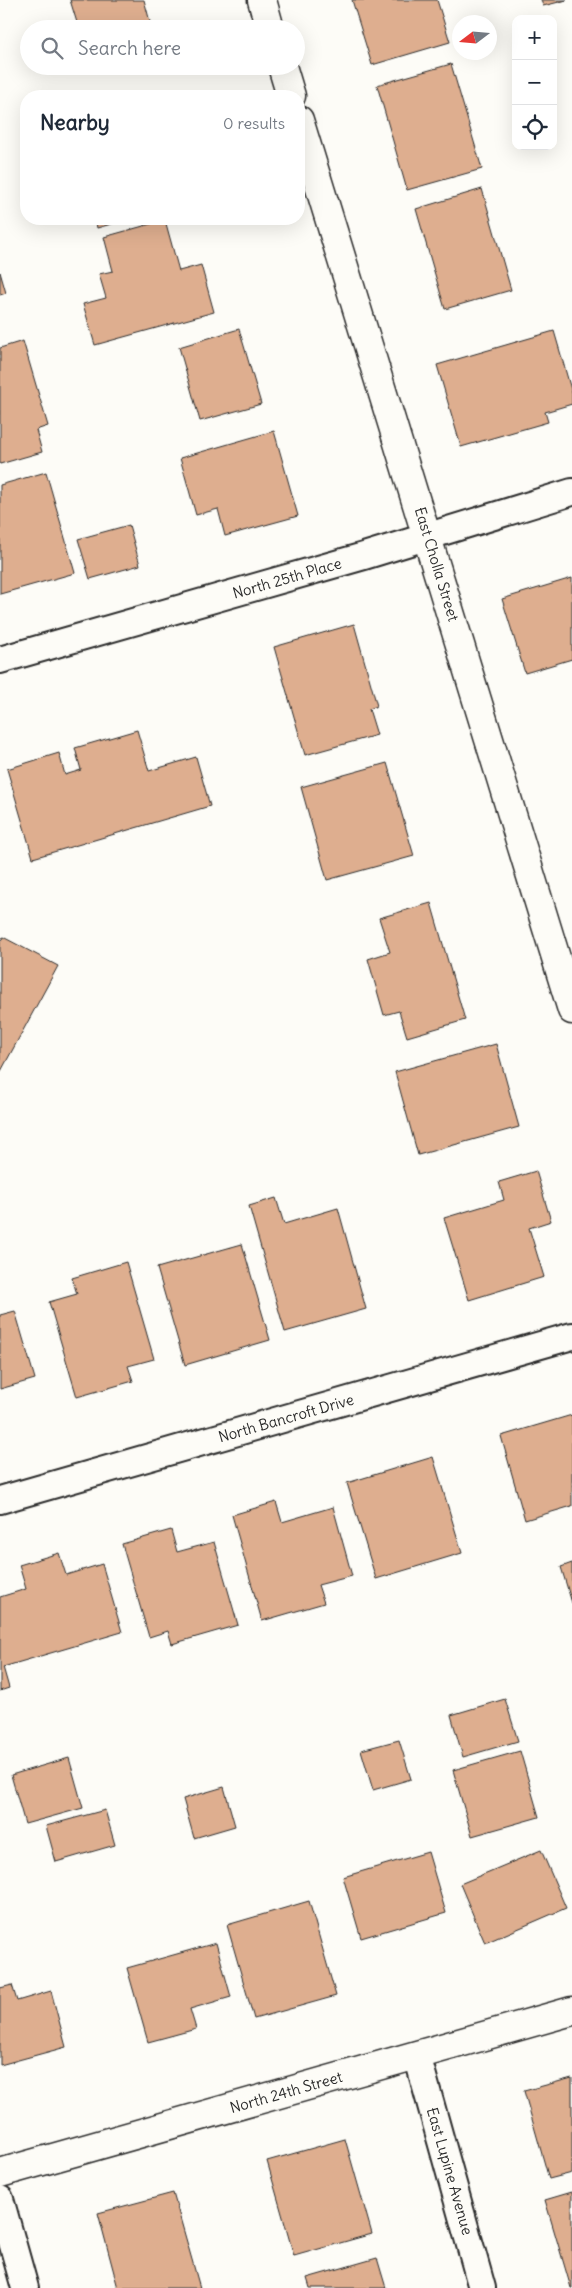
<!DOCTYPE html>
<meta charset="utf-8">
<style>
:root{--surface:#fff;--page:#f2f2f3;--text:#1f2937;--muted:#747a83;--line:#e0e1e3}
body{margin:0;font-family:Delius,sans-serif;background:var(--page);color:var(--text)}
.controls{position:absolute;right:15px;top:15px;display:grid;overflow:hidden;border-radius:10px;box-shadow:0 5px 20px #0002}
.controls button{width:45px;height:45px;display:grid;place-items:center;padding:0;border:0;border-bottom:1px solid var(--line);background:var(--surface);color:var(--text);font:25px sans-serif}
.compass{position:absolute;left:452px;top:15px;width:45px;height:45px;border-radius:50%;background:var(--surface);box-shadow:0 5px 20px #0002;rotate:254deg}
.list{margin:0;padding:0;list-style:none}
h2{display:flex;justify-content:space-between;align-items:center;height:65px;margin:0;padding:0 20px;font-size:21px}
h2 small{font-size:16px;font-weight:400;color:var(--muted)}
.icon{flex:none;width:28px;height:28px;fill:none;stroke:currentColor;stroke-width:2;stroke-linecap:round;stroke-linejoin:round}
.map{position:relative;flex:none;width:572px;height:2288px;overflow:hidden}
.search{position:absolute;background:var(--surface);box-shadow:0 5px 20px #0002;left:20px;top:20px;width:285px;height:55px;display:flex;align-items:center;gap:12px;box-sizing:border-box;padding:0 18px;border-radius:28px;color:var(--muted);font-size:19px}
.panel{position:absolute;background:var(--surface);box-shadow:0 5px 20px #0002;left:20px;top:90px;width:285px;height:135px;border-radius:20px}
.map>svg:first-child{display:block}
.building{fill:#deae8f;stroke:#2b2b2b}
.lines{fill:none;stroke-linecap:round;stroke-linejoin:round}
.minor-casing{stroke:#2b2b2b;stroke-width:30}
.tertiary-casing{stroke:#2b2b2b;stroke-width:31}
.minor{stroke:#fdfcf7;stroke-width:26}
.tertiary{stroke:#fdfcf7;stroke-width:28}
.labels{text-anchor:middle;dominant-baseline:central;stroke-width:4;stroke-linejoin:round;paint-order:stroke}
.street-label{font-size:15px;fill:#2b2b2b;stroke:#fdfcf7}
</style>
<div class="map">
<svg width="572" height="2288" viewBox="0 0 572 2288">
<rect width="100%" height="100%" fill="#fdfcf7"/>
<filter id="ink" filterUnits="userSpaceOnUse"><feTurbulence type="fractalNoise" baseFrequency=".02" numOctaves="2"/><feDisplacementMap in="SourceGraphic" scale="10" xChannelSelector="R" yChannelSelector="G"/><feConvolveMatrix kernelMatrix="1 2 1 2 8 2 1 2 1" color-interpolation-filters="sRGB"/></filter>
<g filter="url(#ink)">
<g class="building">
<path d="M70,0H144L152,29H93L92,25L79,29Z"/>
<path d="M352,0H437L450,42L372,65Z"/>
<path d="M541,0H567L543,6Z"/>
<path d="M451,64L482,169L407,190L377,85Z"/>
<path d="M482,189L511,290L445,309L416,209Z"/>
<path d="M95,219H129L97,228Z"/>
<path d="M165,220L179,271L201,265L214,312L95,345L83,304L106,298L99,274L113,271L104,237Z"/>
<path d="M0,272L6,293L0,295Z"/>
<path d="M239,329L261,404L200,421L179,347Z"/>
<path d="M554,331L572,393V404L545,412L548,422L461,447L437,365Z"/>
<path d="M23,341L48,426L36,430L42,452L0,464V348Z"/>
<path d="M274,431L298,516L225,536L218,509L196,515L180,458Z"/>
<path d="M46,472L75,573L0,594V485Z"/>
<path d="M129,525L140,565L90,579L78,539Z"/>
<path d="M572,578V659L525,673L502,599Z"/>
<path d="M354,624L377,706L369,709L377,735L305,755L274,647Z"/>
<path d="M137,730L149,771L196,757L210,806L33,858L7,769L59,753L65,775L81,770L75,748Z"/>
<path d="M387,763L414,856L327,880L301,787Z"/>
<path d="M431,903L465,1020L407,1037L399,1011L384,1015L368,959L390,952L379,918Z"/>
<path d="M3,937L58,966L0,1073V942Z"/>
<path d="M496,1044L519,1127L418,1155L395,1072Z"/>
<path d="M536,1171L551,1221L529,1228L544,1277L469,1300L444,1218L504,1200L499,1182Z"/>
<path d="M276,1198L284,1224L338,1208L366,1309L285,1332L249,1206Z"/>
<path d="M242,1244L270,1340L185,1365L157,1268Z"/>
<path d="M126,1262L154,1359L128,1366L133,1381L77,1397L49,1302L77,1294L72,1278Z"/>
<path d="M15,1311L35,1379L0,1389V1315Z"/>
<path d="M572,1415V1506L525,1520L501,1436Z"/>
<path d="M433,1457L462,1553L376,1579L347,1483Z"/>
<path d="M276,1502L282,1522L333,1507L352,1576L318,1585L324,1603L262,1621L232,1515Z"/>
<path d="M171,1530L177,1552L214,1542L238,1625L172,1644L168,1631L149,1637L122,1544Z"/>
<path d="M59,1553L66,1575L102,1564L122,1632L3,1667L9,1688L0,1691V1597L26,1589L19,1565Z"/>
<path d="M572,1563V1603L561,1567Z"/>
<path d="M505,1699L518,1741L463,1757L451,1715Z"/>
<path d="M399,1740L411,1779L373,1790L361,1750Z"/>
<path d="M520,1751L539,1817L472,1836L453,1770Z"/>
<path d="M69,1758L83,1808L25,1824L11,1775Z"/>
<path d="M224,1787L235,1826L194,1838L183,1799Z"/>
<path d="M105,1810L115,1845L56,1862L46,1826Z"/>
<path d="M541,1850L566,1908L485,1943L460,1884Z"/>
<path d="M428,1852L446,1913L361,1938L343,1877Z"/>
<path d="M309,1901L336,1996L254,2019L227,1925Z"/>
<path d="M216,1943L231,1997L190,2009L196,2029L148,2042L127,1968Z"/>
<path d="M12,1985L17,2001L51,1991L66,2047L0,2065V1988Z"/>
<path d="M572,2078V2173L549,2179L524,2091Z"/>
<path d="M345,2139L372,2234L294,2256L267,2161Z"/>
<path d="M572,2192V2288H571L545,2200Z"/>
<path d="M173,2193L200,2288H118L98,2213Z"/>
<path d="M377,2258L386,2288H310L307,2278Z"/>
</g>
<g class="lines">
<g class="minor-casing">
<g id="minor">
<path d="M0,660L364,556L572,492"/>
<path d="M0,1500L572,1336"/>
<path d="M417,2055L482,2288"/>
<path d="M0,2199L25,2288"/>
</g>
</g>
<g class="tertiary-casing">
<g id="tertiary">
<path d="M262,0L270,29"/>
<path d="M282,66L291,96"/>
<path d="M299,120L572,1010"/>
<path d="M0,2173L572,2011"/>
</g>
</g>
<use href="#minor" class="minor"/>
<use href="#tertiary" class="tertiary"/>
</g>
</g>
<g class="labels">
<g class="street-label">
<text transform="translate(437 564) rotate(73)">East Cholla Street</text>
<text transform="translate(287 578) rotate(-16)">North 25th Place</text>
<text transform="translate(286 1418) rotate(-16)">North Bancroft Drive</text>
<text transform="translate(286 2092) rotate(-16)">North 24th Street</text>
<text transform="translate(450 2171) rotate(74)">East Lupine Avenue</text>
</g>
</g>
</svg>
<div class="controls">
<button>+</button>
<button>−</button>
<button><svg class="icon" aria-label="locate" viewBox="0 0 24 24"><circle cx="12" cy="12" r="6"/><path d="M12 2v4M12 18v4M2 12h4M18 12h4"/></svg></button>
</div>
<svg class="compass" viewBox="-18 -18 36 36"><path d="M0-13l5 13h-10z" fill="#e53935"/><path d="M0 13l5-13h-10z" fill="#747a83"/></svg>
<div class="search"><svg class="icon" aria-label="search" viewBox="0 0 24 24"><circle cx="10" cy="10" r="6"/><path d="M15 15l6 6"/></svg>Search here</div>
<section class="panel">
<h2>Nearby<small>0 results</small></h2>
<ul class="list">
</ul>
</section>
</div>
